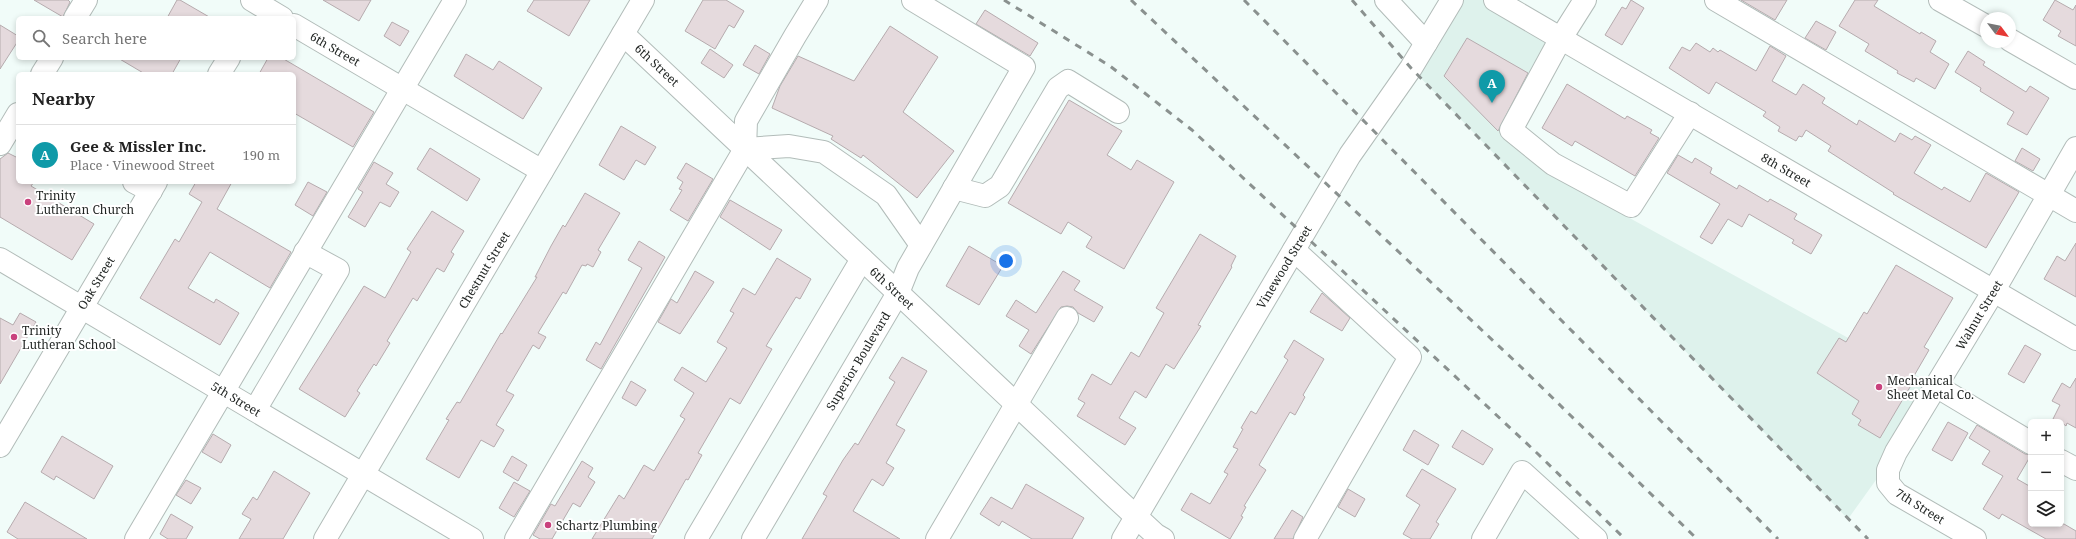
<!DOCTYPE html>
<meta charset="utf-8">
<style>
:root{--surface:#fff;--page:#f2f2f2;--text:#222;--muted:#767676;--line:#e0e0e0;--accent:#1a73e8}
body{margin:0;font-family:"Noto Serif",serif;background:var(--page);color:var(--text)}
.controls{position:absolute;right:12px;bottom:12px;display:grid;overflow:hidden;border-radius:6px;box-shadow:0 2px 6px #0003}
.controls button{width:36px;height:36px;display:grid;place-items:center;padding:0;border:0;border-bottom:1px solid var(--line);background:var(--surface);color:var(--text);font:20px sans-serif}
.compass{position:absolute;left:1980px;top:12px;width:36px;height:36px;border-radius:50%;background:var(--surface);box-shadow:0 2px 6px #0003;rotate:122deg}
.you{position:absolute;left:1006px;top:261px;width:14px;height:14px;margin:-10px;border:3px solid #fff;border-radius:50%;background:#1a73e8;box-shadow:0 0 0 6px #1a73e833}
.badge{display:grid;place-items:center;width:26px;height:26px;border-radius:50%;background:var(--accent);color:#fff;font-size:13px;font-weight:700}
.pin{position:absolute;translate:-50% -33px;filter:drop-shadow(0 1px 2px #0008)}
.pin::after{content:'';position:absolute;top:21px;width:14px;height:12px;background:inherit;clip-path:polygon(0 0,100% 0,50% 100%)}
.list{margin:0;padding:0;list-style:none}
h2{display:flex;justify-content:space-between;align-items:center;height:52px;margin:0;padding:0 16px;font-size:17px}
h2 small{font-size:13px;font-weight:400;color:var(--muted)}
.list li{display:grid;grid-template-columns:26px 1fr auto;gap:12px;align-items:center;box-sizing:border-box;height:60px;padding:0 16px;border-top:1px solid var(--line)}
.list b{display:block;font-size:15px;white-space:nowrap}
.list p{margin:0;font-size:13px;white-space:nowrap;color:var(--muted)}
.list em{font-size:13px;font-style:normal;color:var(--muted)}
.icon{flex:none;width:22px;height:22px;fill:none;stroke:currentColor;stroke-width:2;stroke-linecap:round;stroke-linejoin:round}
.map{position:relative;flex:none;width:2076px;height:539px;overflow:hidden}
.search{position:absolute;background:var(--surface);box-shadow:0 2px 6px #0003;left:16px;top:16px;width:280px;height:44px;display:flex;align-items:center;gap:10px;box-sizing:border-box;padding:0 14px;border-radius:6px;color:var(--muted);font-size:15px}
.panel{position:absolute;background:var(--surface);box-shadow:0 2px 6px #0003;left:16px;top:72px;width:280px;height:112px;border-radius:6px}
.map>svg:first-child{display:block}
.built{fill:#def2ec}
.building{fill:#e5dadd;stroke:#b6abae}
.lines{fill:none;stroke-linecap:round;stroke-linejoin:round}
.minor-casing{stroke:#b2bcb9;stroke-width:24}
.minor{stroke:#fff;stroke-width:22}
.rail{stroke:#8a918f;stroke-width:3;stroke-dasharray:7 7;stroke-linecap:butt}
.poi-dot{fill:#c9417d;stroke:#fff;stroke-width:1.5}
.labels{text-anchor:middle;dominant-baseline:central;stroke-width:4;stroke-linejoin:round;paint-order:stroke}
.street-label{font-size:12px;fill:#1e2220;stroke:#fff}
.poi-label{font-size:12px;fill:#1e2220;stroke:#fff;text-anchor:start}
</style>
<div class="map">
<svg width="2076" height="539" viewBox="0 0 2076 539">
<rect width="100%" height="100%" fill="#f1fcf9"/>
<path class="built" d="M1452,0H1495L1561,38L1503,137L1573,187L1936,386L1896,452L1848,519L1411,68Z"/>
<g class="building">
<path d="M34,0H68L70,2L63,17Z"/>
<path d="M177,0H180L211,18H167Z"/>
<path d="M323,0H371L359,21Z"/>
<path d="M534,0H590L569,36L527,11Z"/>
<path d="M703,0H726L744,11L734,28L729,25L715,49L685,31Z"/>
<path d="M1631,0L1644,8L1622,45L1605,35L1622,7L1626,9Z"/>
<path d="M1741,0H1787L1775,20Z"/>
<path d="M1855,0H1878L1874,6L1920,34L1921,32L1936,41L1930,52L1949,64L1935,89L1916,78L1914,82L1897,73L1898,71L1865,51L1869,44L1839,26Z"/>
<path d="M2055,0L2073,10L2076,5V46L2058,36L2061,31L2043,20Z"/>
<path d="M985,10L1038,43L1030,56L976,24Z"/>
<path d="M1816,21L1836,32L1826,50L1805,38Z"/>
<path d="M392,22L409,31L400,46L384,36Z"/>
<path d="M0,25L18,36V41L0,69Z"/>
<path d="M890,26L938,57L903,112L954,151L917,198L863,155L861,158L831,139L833,136L772,108L780,86L798,56L854,81Z"/>
<path d="M1467,38L1528,73L1498,131L1444,76Z"/>
<path d="M1696,43L1710,52L1713,48L1718,52L1720,50L1756,71L1770,46L1786,56L1772,81L1796,95L1803,84L1825,98L1822,103L1857,125L1859,120L1895,142L1900,133L1912,140L1915,136L1931,145L1914,173L1942,190L1944,187L1970,202L1986,173L2019,192L1986,248L1893,194L1894,193L1828,151L1831,146L1806,130L1802,137L1799,136L1796,141L1778,131L1780,127L1763,116L1766,112L1716,82L1709,94L1669,68L1682,47L1690,51Z"/>
<path d="M755,45L770,54L759,74L743,65Z"/>
<path d="M710,49L733,65L724,78L701,63Z"/>
<path d="M1968,51L1985,62L1983,65L2026,92L2030,86L2049,98L2027,135L2007,124L2014,112L1980,91L1981,88L1955,72Z"/>
<path d="M466,54L493,70L499,61L542,88L523,119L454,76Z"/>
<path d="M118,58H181L172,74H145Z"/>
<path d="M268,58H282L374,112L353,147L294,113V74H259Z"/>
<path d="M1567,84L1625,119L1627,116L1652,130L1650,133L1659,138L1635,176L1575,141L1572,146L1542,128Z"/>
<path d="M1069,100L1122,131L1107,155L1131,170L1137,160L1174,182L1124,269L1086,247L1092,237L1068,222L1061,234L1008,203Z"/>
<path d="M621,126L656,147L645,165L636,160L624,180L599,165Z"/>
<path d="M430,148L480,179L467,201L417,169Z"/>
<path d="M2022,148L2040,159L2033,171L2015,161Z"/>
<path d="M8,153L18,158V182H34L31,186L94,224L72,260L0,217V159Z"/>
<path d="M1678,155L1692,163L1695,158L1712,168L1710,173L1737,189L1739,185L1768,202L1770,199L1797,214L1794,219L1822,235L1811,254L1792,243L1794,240L1749,214L1742,227L1728,219L1712,244L1700,237L1720,204L1667,173Z"/>
<path d="M374,162L393,173L386,184L399,192L390,207L380,202L365,227L348,217L363,192L358,189Z"/>
<path d="M686,163L713,179L688,221L670,210L682,190L679,189L683,182L677,178Z"/>
<path d="M196,182H232L217,209L291,252L270,288L210,252L188,288L214,303L216,299L239,313L220,345L140,298L175,239L179,242L202,202L189,194Z"/>
<path d="M308,182L327,192L313,216L295,205Z"/>
<path d="M585,193L620,213L598,250L601,252L593,267L587,264L586,266L582,265L566,294L563,292L538,333L546,337L539,349L533,345L506,391L514,395L496,425L504,430L494,447L481,440L459,478L426,459L449,420L446,419L457,402L460,403L501,333L502,334L537,277H535L551,246L563,225L565,227Z"/>
<path d="M730,200L782,230L770,250L720,217Z"/>
<path d="M432,211L464,231L451,252L454,254L444,272L437,268L417,301L413,298L387,341L390,343L376,366L374,364L357,391L360,393L345,417L299,389L364,286L385,298L411,252L407,249Z"/>
<path d="M1200,234L1236,256L1231,266L1232,267L1198,325L1201,326L1174,369L1166,364L1146,398L1135,391L1119,418L1136,428L1125,445L1077,416L1085,403L1078,399L1092,374L1111,385L1131,352L1139,357L1164,313L1156,308Z"/>
<path d="M639,241L665,257L601,369L586,360L596,342L600,345L642,268L628,260Z"/>
<path d="M2076,243V297L2044,279L2057,256L2065,261Z"/>
<path d="M969,246L1003,266L979,305L946,286Z"/>
<path d="M777,258L811,279L800,299L796,297L766,346L772,349L740,404L730,398L698,453L702,455L688,480L686,479L652,539H592L619,495L624,499L644,465L654,471L685,419L680,416L694,393L674,380L682,367L706,382L727,348L717,342L734,313L730,311L743,288L755,295Z"/>
<path d="M1896,265L1953,298L1924,347L1929,350L1911,381L1913,382L1880,438L1858,425L1861,420L1852,414L1859,401L1817,373L1839,338L1846,342L1864,312L1867,314Z"/>
<path d="M695,271L714,282L680,334L658,322L671,299L677,303Z"/>
<path d="M1063,271L1080,281L1074,290L1103,307L1094,322L1078,313L1073,307L1067,306L1061,307L1031,354L1019,346L1029,330L1006,316L1016,300L1036,313Z"/>
<path d="M1322,293L1350,318L1342,331L1310,312Z"/>
<path d="M20,313L36,322L0,384V318L13,325Z"/>
<path d="M1294,340L1324,359L1303,395L1305,397L1295,415L1290,412L1259,465L1266,470L1244,506L1246,507L1241,516L1243,517L1230,539L1181,510L1191,493L1210,504L1228,474L1224,472L1238,449L1233,447L1243,429L1241,428L1251,411L1256,414L1288,360L1284,357Z"/>
<path d="M2025,345L2041,354L2024,383L2008,374Z"/>
<path d="M902,357L927,371L896,425L905,430L886,463L894,468L883,486L872,479L853,511L900,539H802L827,496L823,494L843,460L855,443L858,445L895,382L889,378Z"/>
<path d="M2076,378V428L2067,423L2066,426L2061,422L2053,419L2060,405L2052,401L2062,383L2070,388Z"/>
<path d="M631,381L646,390L636,406L622,398Z"/>
<path d="M1948,422L1968,433L1952,461L1932,450Z"/>
<path d="M1977,425L2025,454L2031,455L2017,479L2031,487V524H2064L2076,531V539H2046L2002,514L1999,519L1983,509L2003,476L1982,464L1990,451L1969,438Z"/>
<path d="M1414,430L1439,445L1428,465L1403,450Z"/>
<path d="M1462,430L1493,449L1483,465L1452,447Z"/>
<path d="M213,434L231,445L221,463L202,452Z"/>
<path d="M62,436L113,466L94,499L56,476L54,480L41,472Z"/>
<path d="M512,456L527,465L518,481L503,472Z"/>
<path d="M582,461L593,468L588,477L595,482L580,507L573,503L552,539H540L533,535L551,504L555,506Z"/>
<path d="M1422,469L1456,489L1436,522L1439,524L1430,539H1412L1403,534L1420,505L1406,496Z"/>
<path d="M274,471L310,493L283,539H239L251,519L242,514L253,497L257,500Z"/>
<path d="M186,480L201,488L191,504L176,495Z"/>
<path d="M514,482L530,491L514,517L499,508Z"/>
<path d="M1026,484L1084,518L1072,539H1032L1002,521L999,526L980,514L991,497L1012,509Z"/>
<path d="M1348,489L1365,499L1355,517L1338,507Z"/>
<path d="M25,502L87,539H18L7,532Z"/>
<path d="M1292,510L1303,517L1293,539H1274Z"/>
<path d="M171,514L193,527L186,539H168L160,534Z"/>
</g>
<g class="lines">
<g class="minor-casing">
<g id="minor">
<path d="M252,0L282,18"/>
<path d="M1386,0L1426,43"/>
<path d="M1495,0L2076,339"/>
<path d="M1585,0L1561,38L1511,130L1553,164L1631,206L1690,113"/>
<path d="M1716,0L2076,211"/>
<path d="M1940,0L1986,26"/>
<path d="M75,18L86,0"/>
<path d="M294,25L542,171"/>
<path d="M623,34L1117,499L1156,535L1163,539"/>
<path d="M2010,40L2076,78"/>
<path d="M42,74L52,58"/>
<path d="M219,74L229,58"/>
<path d="M0,144L18,114"/>
<path d="M745,149L789,146L824,152L886,195L921,245"/>
<path d="M134,182L151,191"/>
<path d="M954,188L985,196L1000,186L1058,88L1068,81L1118,112"/>
<path d="M1294,250L1410,357L1305,539"/>
<path d="M0,259L472,539"/>
<path d="M1936,386L2031,443"/>
<path d="M255,410L338,270L305,252"/>
<path d="M0,446L156,182"/>
<path d="M2061,461L2076,469"/>
<path d="M136,539L455,0"/>
<path d="M325,539L643,0"/>
<path d="M516,539L745,149L746,121L795,36L817,0"/>
<path d="M696,539L862,259"/>
<path d="M753,539L898,293L908,268L1024,67L913,0"/>
<path d="M937,539L1067,318"/>
<path d="M1123,539L1350,155L1411,68L1452,0"/>
<path d="M1483,539L1522,472L1596,539"/>
<path d="M1975,539L1897,494L1888,483V470L1896,452L1993,292L2076,148"/>
</g>
</g>
<use href="#minor" class="minor"/>
<g class="rail">
<path d="M1004,0L1110,66L1192,130L1538,454L1625,539"/>
<path d="M1131,0L1520,366L1697,539"/>
<path d="M1244,0L1778,539"/>
<path d="M1352,0L1411,68L1868,539"/>
</g>
</g>
<g class="poi-dot">
<circle cx="28" cy="202" r="4"/>
<circle cx="14" cy="337" r="4"/>
<circle cx="1879" cy="387" r="4"/>
<circle cx="548" cy="525" r="4"/>
</g>
<g class="labels">
<g class="street-label">
<text transform="translate(335 49) rotate(30)">6th Street</text>
<text transform="translate(657 65) rotate(43)">6th Street</text>
<text transform="translate(1786 170) rotate(30)">8th Street</text>
<text transform="translate(1284 267) rotate(-59)">Vinewood Street</text>
<text transform="translate(484 270) rotate(-59)">Chestnut Street</text>
<text transform="translate(96 283) rotate(-59)">Oak Street</text>
<text transform="translate(892 288) rotate(43)">6th Street</text>
<text transform="translate(1979 315) rotate(-59)">Walnut Street</text>
<text transform="translate(858 361) rotate(-59)">Superior Boulevard</text>
<text transform="translate(236 399) rotate(31)">5th Street</text>
<text transform="translate(1920 506) rotate(32)">7th Street</text>
</g>
<g class="poi-label">
<text x="36" y="195">Trinity<tspan x="36" dy="14">Lutheran Church</tspan></text>
<text x="22" y="330">Trinity<tspan x="22" dy="14">Lutheran School</tspan></text>
<text x="1887" y="380">Mechanical<tspan x="1887" dy="14">Sheet Metal Co.</tspan></text>
<text x="556" y="525">Schartz Plumbing</text>
</g>
</g>
</svg>
<div class="controls">
<button>+</button>
<button>−</button>
<button><svg class="icon" aria-label="layers" viewBox="0 0 24 24"><path d="M12 4l9 5-9 5-9-5zM3 14l9 5 9-5"/></svg></button>
</div>
<svg class="compass" viewBox="-18 -18 36 36"><path d="M0-13l5 13h-10z" fill="#e53935"/><path d="M0 13l5-13h-10z" fill="#767676"/></svg>
<div class="you"></div>
<div class="pin badge" style="left:1492px;top:103px;background:#0f9aa8">A</div>
<div class="search"><svg class="icon" aria-label="search" viewBox="0 0 24 24"><circle cx="10" cy="10" r="6"/><path d="M15 15l6 6"/></svg>Search here</div>
<section class="panel">
<h2>Nearby<small></small></h2>
<ul class="list">
<li><span class="badge" style="background:#0f9aa8">A</span><div><b>Gee &amp; Missler Inc.</b><p>Place · Vinewood Street</p></div><em>190 m</em></li>
</ul>
</section>
</div>
